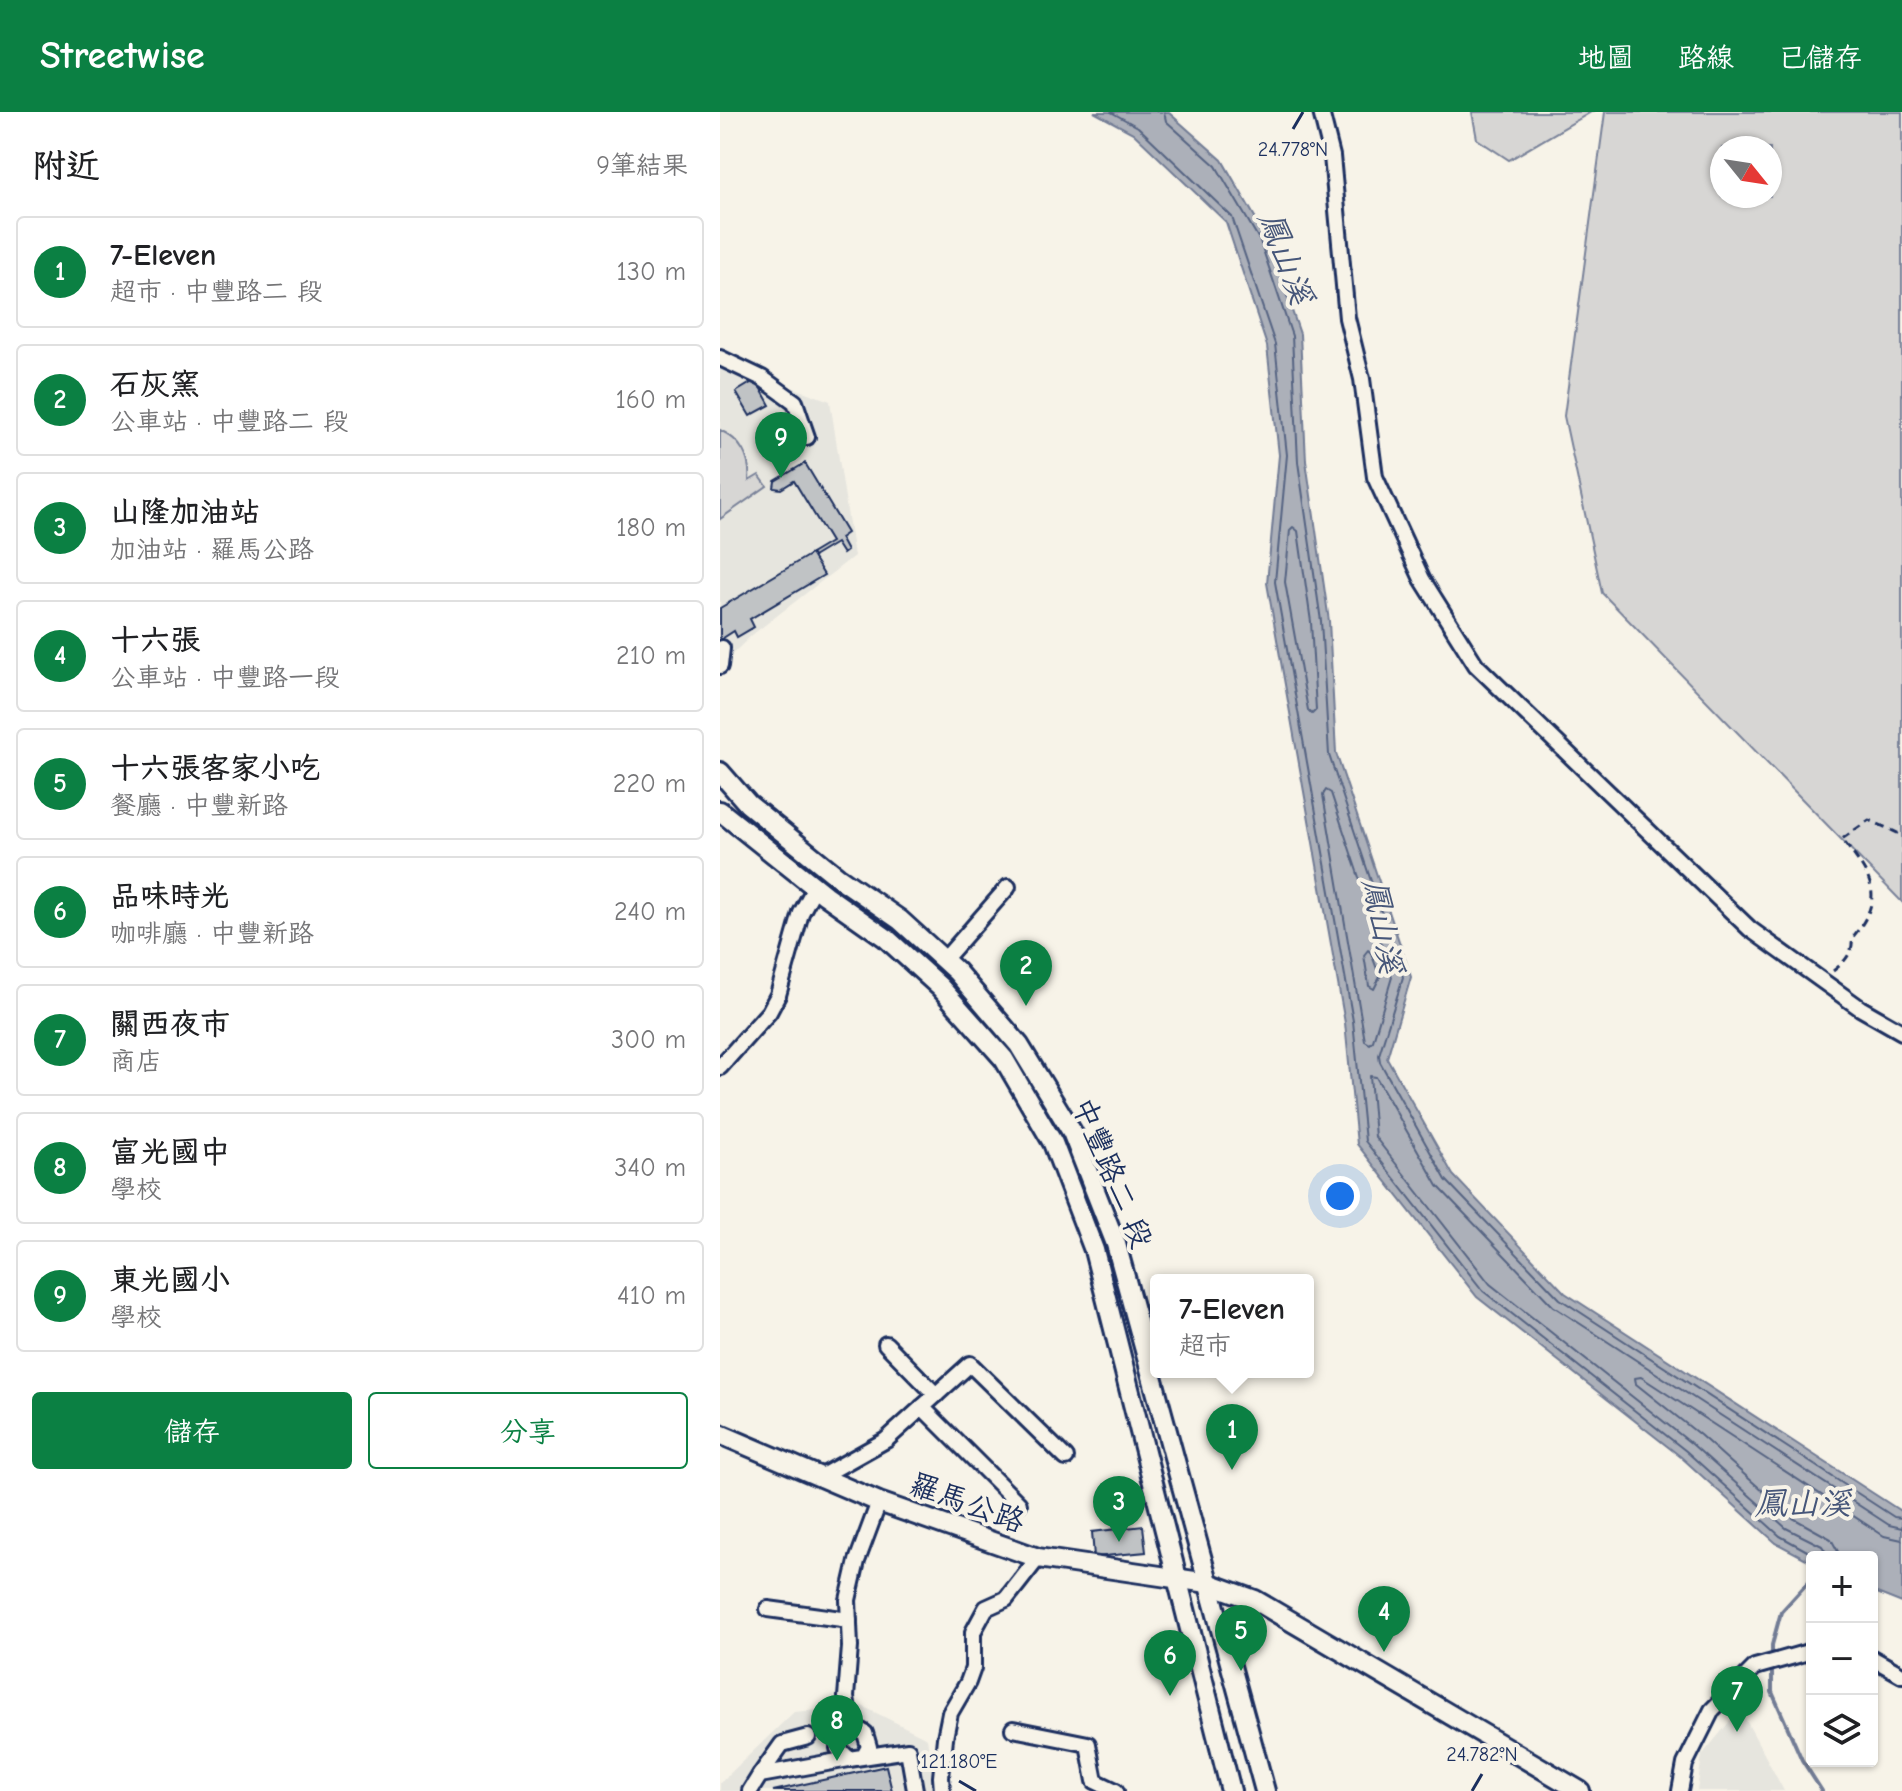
<!DOCTYPE html>
<html lang="zh-TW">
<meta charset="utf-8">
<style>
:root{--surface:#fff;--page:#f2f2f2;--text:#202124;--muted:#757577;--line:#e0e0e0;--accent:#0b8043}
body{margin:0;font-family:"Comic Neue","LXGW WenKai TC",sans-serif;background:var(--page);color:var(--text)}
.controls{position:absolute;right:24px;bottom:24px;display:grid;overflow:hidden;border-radius:8px;box-shadow:0 2px 6px #0004}
.controls button{width:72px;height:72px;display:grid;place-items:center;padding:0;border:0;border-bottom:2px solid var(--line);background:var(--surface);color:var(--text);font:40px sans-serif}
.compass{position:absolute;left:990px;top:24px;width:72px;height:72px;border-radius:50%;background:var(--surface);box-shadow:0 2px 6px #0004;rotate:120deg}
.you{position:absolute;left:620px;top:1084px;width:28px;height:28px;margin:-20px;border:6px solid #fff;border-radius:50%;background:#1a73e8;box-shadow:0 0 0 12px #1a73e833}
.badge{display:grid;place-items:center;width:52px;height:52px;border-radius:50%;background:var(--accent);color:#fff;font-size:26px;font-weight:700}
.pin{position:absolute;translate:-50% -66px;filter:drop-shadow(0 2px 4px #0008)}
.pin::after{content:'';position:absolute;top:42px;width:28px;height:24px;background:inherit;clip-path:polygon(0 0,100% 0,50% 100%)}
.popup{position:absolute;left:430px;top:1162px;width:164px;height:104px;box-sizing:border-box;display:grid;place-content:center;border-radius:8px;background:var(--surface);filter:drop-shadow(0 2px 6px #0005);font-size:26px;white-space:nowrap;color:var(--muted)}
.popup b{font-size:30px;color:var(--text)}
.popup::after{content:'';position:absolute;left:50%;top:100%;margin-left:-16px;border:16px solid transparent;border-top-color:var(--surface)}
.list{margin:0;padding:0;list-style:none}
h2{display:flex;justify-content:space-between;align-items:center;height:104px;margin:0;padding:0 32px;font-size:34px}
h2 small{font-size:26px;font-weight:400;color:var(--muted)}
.list li{display:grid;grid-template-columns:52px 1fr auto;gap:24px;align-items:center;box-sizing:border-box;height:112px;margin:0 16px 16px;padding:0 16px;border:2px solid var(--line);border-radius:8px}
.list b{display:block;font-size:30px;white-space:nowrap}
.list p{margin:0;font-size:26px;white-space:nowrap;color:var(--muted)}
.list em{font-size:26px;font-style:normal;color:var(--muted)}
.actions{display:flex;gap:16px;padding:24px 32px}
.actions a{flex:1;padding:18px 0;border:2px solid var(--accent);border-radius:8px;text-align:center;font-size:28px;color:var(--accent)}
.actions .main{background:var(--accent);color:#fff}
.icon{flex:none;width:44px;height:44px;fill:none;stroke:currentColor;stroke-width:2;stroke-linecap:round;stroke-linejoin:round}
.map{position:relative;flex:none;width:1182px;height:1679px;overflow:hidden}
header{display:flex;align-items:center;gap:48px;box-sizing:border-box;height:112px;padding:0 40px;background:var(--accent);color:#fff}
header strong{font-size:38px}
nav{display:flex;gap:44px;margin-inline-start:auto;font-size:28px}
main{display:flex}
aside{flex:1;background:var(--surface)}
.map>svg:first-child{display:block}
.built{fill:#e6e5de}
.green{fill:#d7d6d4;stroke:#798299;stroke-width:2;fill-rule:evenodd}
.water{fill:#acb0b9;stroke:#727c95;stroke-width:2}
.lines{fill:none;stroke-linecap:round;stroke-linejoin:round}
.shore{stroke:#556382;stroke-width:2}
.stream{stroke:#727c95;stroke-width:4}
.building{fill:#c0c3c5;stroke:#1b2f5e;stroke-width:2}
.minor-casing{stroke:#1b2f5e;stroke-width:20}
.major-casing{stroke:#1b2f5e;stroke-width:24}
.path{stroke:#1b2f5e;stroke-width:3;stroke-dasharray:8 6;stroke-linecap:butt}
.minor{stroke:#f7f3e8;stroke-width:14}
.major{stroke:#f7f3e8;stroke-width:18}
.ticks{fill:none;stroke:#1b2f5e;stroke-width:3}
.labels{text-anchor:middle;dominant-baseline:central;stroke-width:8;stroke-linejoin:round;paint-order:stroke}
.street-label{font-size:30px;fill:#1b2f5e;stroke:#f7f3e8}
.water-label{font-size:32px;font-style:italic;fill:#465679;stroke:#f7f3e8}
.ticks-label{font-size:20px;text-anchor:middle;fill:#1b2f5e;stroke:#f7f3e8;stroke-width:8;stroke-linejoin:round;paint-order:stroke}
</style>
<header>
<strong>Streetwise</strong>
<nav><a>地圖</a><a>路線</a><a>已儲存</a></nav>
</header>
<main>
<aside>
<h2>附近<small>9筆結果</small></h2>
<ul class="list">
<li><span class="badge">1</span><div><b>7-Eleven</b><p>超市 · 中豐路二 段</p></div><em>130 m</em></li>
<li><span class="badge">2</span><div><b>石灰窯</b><p>公車站 · 中豐路二 段</p></div><em>160 m</em></li>
<li><span class="badge">3</span><div><b>山隆加油站</b><p>加油站 · 羅馬公路</p></div><em>180 m</em></li>
<li><span class="badge">4</span><div><b>十六張</b><p>公車站 · 中豐路一段</p></div><em>210 m</em></li>
<li><span class="badge">5</span><div><b>十六張客家小吃</b><p>餐廳 · 中豐新路</p></div><em>220 m</em></li>
<li><span class="badge">6</span><div><b>品味時光</b><p>咖啡廳 · 中豐新路</p></div><em>240 m</em></li>
<li><span class="badge">7</span><div><b>關西夜市</b><p>商店</p></div><em>300 m</em></li>
<li><span class="badge">8</span><div><b>富光國中</b><p>學校</p></div><em>340 m</em></li>
<li><span class="badge">9</span><div><b>東光國小</b><p>學校</p></div><em>410 m</em></li>
</ul>
<div class="actions"><a class="main">儲存</a><a>分享</a></div>
</aside>
<div class="map">
<svg width="1182" height="1679" viewBox="0 0 1182 1679">
<rect width="100%" height="100%" fill="#f7f3e8"/>
<filter id="ink" filterUnits="userSpaceOnUse"><feTurbulence type="fractalNoise" baseFrequency=".0125" numOctaves="2"/><feDisplacementMap in="SourceGraphic" scale="16" xChannelSelector="R" yChannelSelector="G"/><feConvolveMatrix kernelMatrix="1 2 1 2 8 2 1 2 1" color-interpolation-filters="sRGB"/></filter>
<g filter="url(#ink)">
<g class="built">
<path d="M0,249L110,289L134,444L32,523L0,554Z"/>
<path d="M142,1594L207,1626L215,1679H0V1671L74,1600Z"/>
<path d="M1020,1597L1064,1679H977L982,1643Z"/>
</g>
<g class="green">
<path d="M752,0H871L789,48L757,27Z"/>
<path d="M885,0H1182V790L882,481L844,304ZM1002,36H1050V84H1002Z"/>
<path d="M0,318C21,328 31,346 29,369L39,363L47,374L0,407Z"/>
</g>
<path class="water" d="M374,0H448L502,48L547,126L580,222L586,349L609,509L616,641L691,865L667,946L733,1063L845,1181L1182,1400V1491L1152,1479V1445H1092V1450L1056,1431L961,1345L757,1185L637,1032L625,911L547,471L559,343L547,234L506,110L413,21Z"/>
<g class="lines">
<g class="shore">
<path d="M391,0L418,15L512,105L555,232L567,343L555,470L633,909L645,1029L763,1179L966,1339L1060,1424L1098,1445"/>
<path d="M444,0L446,9L496,54L540,129L572,224L578,350L601,509L609,643L683,865L659,943L660,950L726,1068L840,1187L1174,1405L1182,1406"/>
<path d="M573,415L578,419L591,510L596,598L592,602L588,598L565,470L570,418Z"/>
<path d="M606,678L611,681L672,865L653,929L650,932L645,929L603,683Z"/>
<path d="M648,838L651,841L660,865L654,877L649,874L644,843Z"/>
<path d="M1109,1445L1102,1434L1066,1416L972,1332L770,1172L655,1025L650,964L656,965L718,1074L833,1194L1169,1413L1182,1416"/>
<path d="M1121,1445L1111,1427L1073,1406L980,1323L916,1272L915,1266L921,1265L1164,1424L1182,1428"/>
</g>
<path class="stream" d="M1092,1466L1061,1500L1052,1533V1580L1082,1648L1102,1679"/>
</g>
<g class="building">
<path d="M36,268L50,293L30,304L16,280Z"/>
<path d="M85,351L127,421L120,426L127,439L123,442L116,431L93,445L91,442L111,430L74,369L61,377L54,376L55,369Z"/>
<path d="M91,442L104,463L30,507L34,515L17,525L14,519L0,528V496Z"/>
<path d="M423,1414L426,1440L374,1445L372,1420Z"/>
<path d="M166,1654L172,1679H53Z"/>
</g>
<g class="lines">
<g class="minor-casing">
<g id="minor">
<path d="M601,0L612,44L627,206L642,267L655,365L702,467L756,553L1030,817L1140,896L1182,920"/>
<path d="M0,246L42,266L75,290L87,325"/>
<path d="M0,554L2,536"/>
<path d="M224,848L288,775"/>
<path d="M0,955L49,900L58,883L81,801L95,775"/>
<path d="M166,1232L216,1283"/>
<path d="M202,1295L299,1392"/>
<path d="M102,1364L166,1328L250,1252L346,1346"/>
<path d="M48,1497L129,1508"/>
<path d="M1152,1546L1182,1563"/>
<path d="M131,1616L126,1585L130,1535L128,1488L137,1449L159,1390"/>
<path d="M293,1617L368,1632L375,1669L396,1679"/>
<path d="M144,1644L149,1635L145,1621L136,1616L122,1621L118,1636L129,1647L188,1638L195,1678"/>
<path d="M40,1663L62,1632L88,1625"/>
<path d="M30,1679L40,1663L129,1647"/>
<path d="M222,1679L221,1665L225,1626L230,1601L248,1570L253,1556V1520L266,1496L286,1487L318,1446"/>
<path d="M960,1679L965,1652L992,1598L1035,1555L1092,1539"/>
</g>
</g>
<g class="major-casing">
<g id="major">
<path d="M0,660L28,692L118,765L180,808L236,859L299,933L352,1020L396,1132L545,1679"/>
<path d="M0,699L105,783L166,826L220,875L284,947L333,1031L374,1138L511,1679"/>
<path d="M0,1322L159,1390L318,1446L488,1471L535,1488L860,1679"/>
</g>
</g>
<path class="path" d="M1113,859C1124,851 1134,840 1132,826C1167,783 1151,766 1122,727L1149,708L1182,723"/>
<use href="#minor" class="minor"/>
<use href="#major" class="major"/>
</g>
</g>
<path class="ticks" d="M573,17L583,0M239,1669L256,1679M752,1679L762,1662"/>
<g class="labels">
<g class="street-label">
<text transform="translate(392 1061) rotate(67)">中豐路二 段</text>
<text transform="translate(247 1391) rotate(20)">羅馬公路</text>
</g>
<g class="water-label">
<text transform="translate(566 146) rotate(69)">鳳山溪</text>
<text transform="translate(663 814) rotate(79)">鳳山溪</text>
<text x="1083" y="1391">鳳山溪</text>
</g>
</g>
<g class="ticks-label">
<text x="573" y="44">24.778°N</text>
<text x="762" y="1649">24.782°N</text>
<text x="239" y="1656">121.180°E</text>
</g>
</svg>
<div class="controls">
<button>+</button>
<button>−</button>
<button><svg class="icon" aria-label="layers" viewBox="0 0 24 24"><path d="M12 4l9 5-9 5-9-5zM3 14l9 5 9-5"/></svg></button>
</div>
<svg class="compass" viewBox="-18 -18 36 36"><path d="M0-13l5 13h-10z" fill="#e53935"/><path d="M0 13l5-13h-10z" fill="#757577"/></svg>
<div class="you"></div>
<div class="pin badge" style="left:512px;top:1358px">1</div>
<div class="popup"><b>7-Eleven</b>超市</div>
<div class="pin badge" style="left:306px;top:894px">2</div>
<div class="pin badge" style="left:399px;top:1430px">3</div>
<div class="pin badge" style="left:664px;top:1540px">4</div>
<div class="pin badge" style="left:521px;top:1559px">5</div>
<div class="pin badge" style="left:450px;top:1584px">6</div>
<div class="pin badge" style="left:1017px;top:1620px">7</div>
<div class="pin badge" style="left:117px;top:1649px">8</div>
<div class="pin badge" style="left:61px;top:366px">9</div>
</div>
</main>
